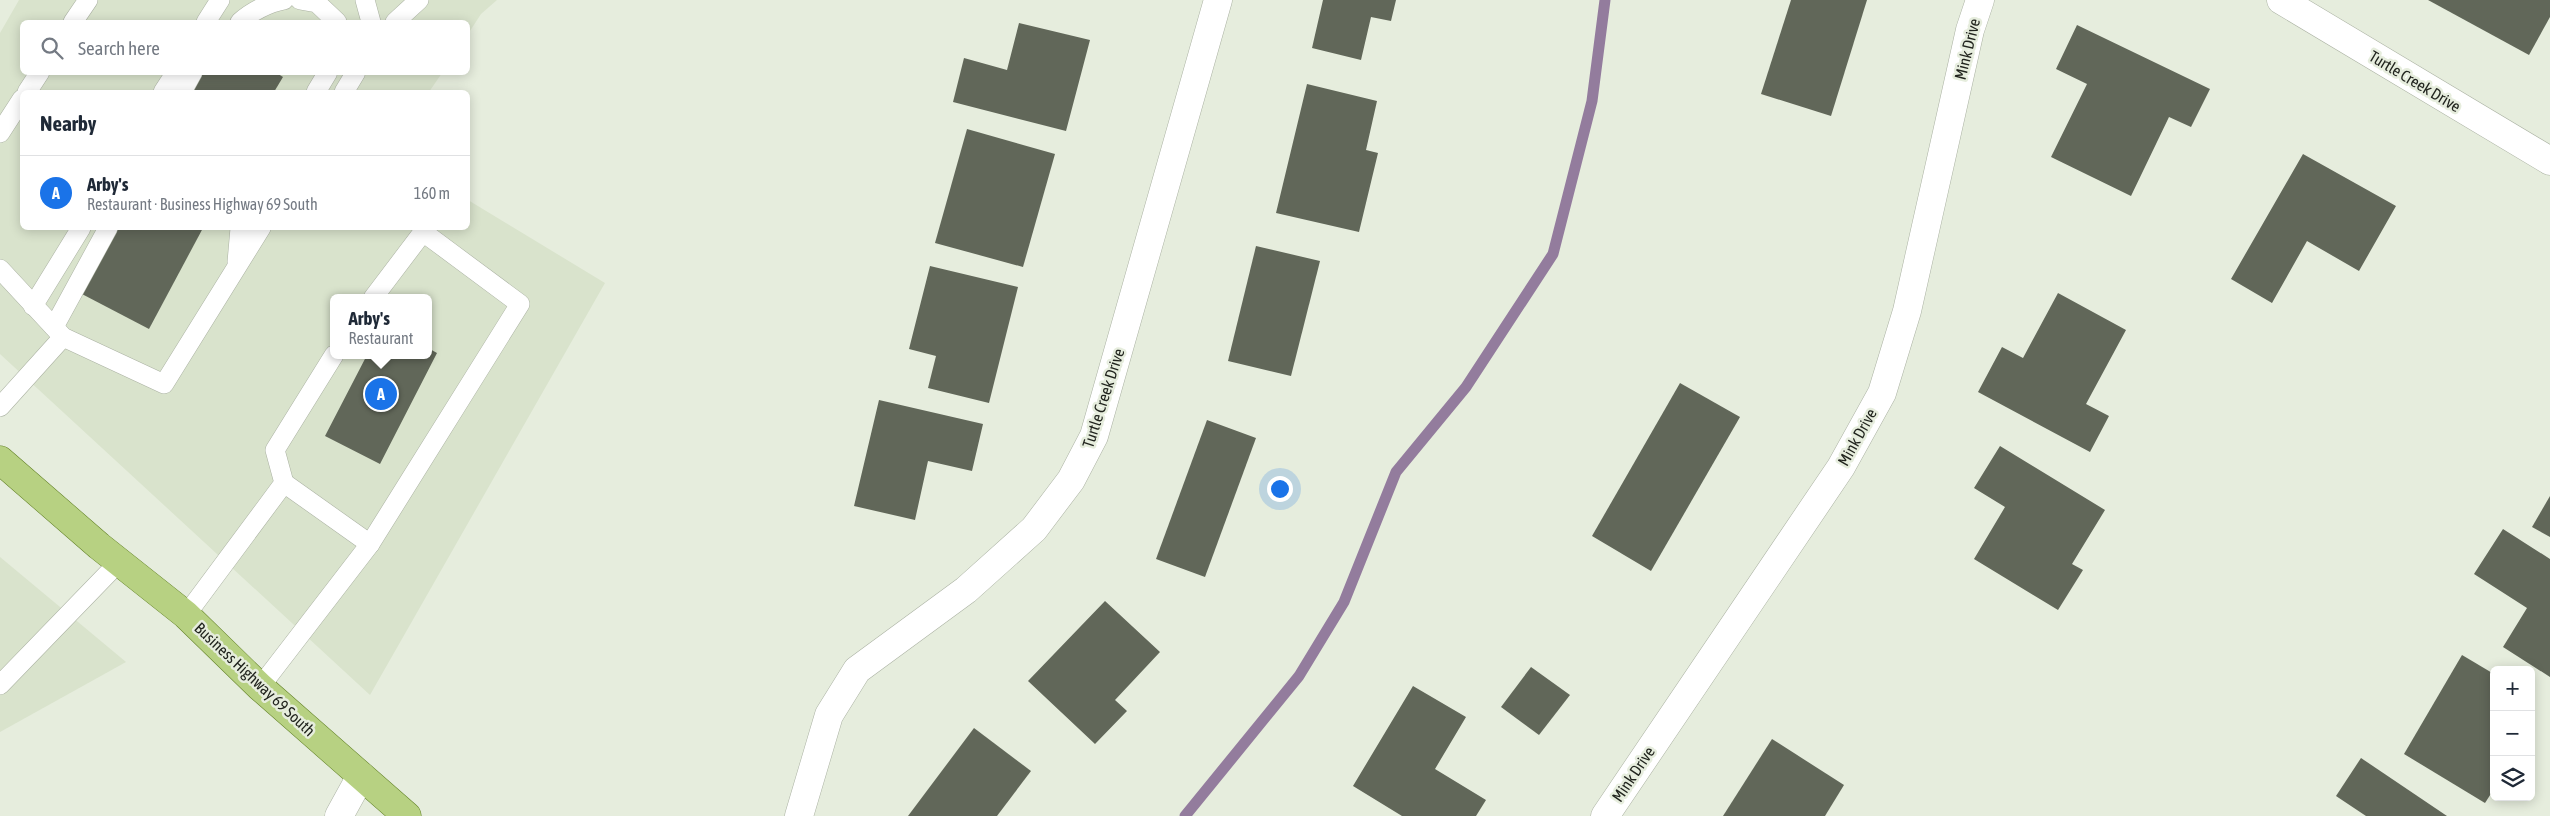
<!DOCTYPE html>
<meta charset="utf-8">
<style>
:root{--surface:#fff;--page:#f6f6f7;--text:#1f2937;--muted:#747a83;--line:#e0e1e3;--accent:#1a73e8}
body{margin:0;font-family:"Asap Condensed",sans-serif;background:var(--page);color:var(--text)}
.controls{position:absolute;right:15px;bottom:15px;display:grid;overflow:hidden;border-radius:8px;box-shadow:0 2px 12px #0003}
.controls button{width:45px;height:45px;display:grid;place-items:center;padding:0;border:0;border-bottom:1px solid var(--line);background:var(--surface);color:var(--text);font:25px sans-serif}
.you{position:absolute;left:1279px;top:488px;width:18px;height:18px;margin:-12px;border:4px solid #fff;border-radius:50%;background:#1a73e8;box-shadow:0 0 0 8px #1a73e833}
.badge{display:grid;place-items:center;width:32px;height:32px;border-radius:50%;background:var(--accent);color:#fff;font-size:16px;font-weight:700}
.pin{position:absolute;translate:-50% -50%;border:2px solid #fff;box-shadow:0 1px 5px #0006}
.popup{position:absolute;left:330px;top:294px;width:102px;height:65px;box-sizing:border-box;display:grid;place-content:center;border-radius:8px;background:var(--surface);filter:drop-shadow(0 1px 4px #0005);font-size:16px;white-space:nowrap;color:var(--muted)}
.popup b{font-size:19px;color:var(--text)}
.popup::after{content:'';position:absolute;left:50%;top:100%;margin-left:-10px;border:10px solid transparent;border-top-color:var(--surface)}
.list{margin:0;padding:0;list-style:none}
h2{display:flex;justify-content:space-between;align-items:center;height:65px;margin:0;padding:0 20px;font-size:21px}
h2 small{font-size:16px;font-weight:400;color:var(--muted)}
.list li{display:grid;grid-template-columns:32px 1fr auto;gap:15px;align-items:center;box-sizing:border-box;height:75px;padding:0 20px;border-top:1px solid var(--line)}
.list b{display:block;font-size:19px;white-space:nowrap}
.list p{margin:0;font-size:16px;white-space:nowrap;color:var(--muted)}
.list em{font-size:16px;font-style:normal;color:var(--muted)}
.icon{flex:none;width:28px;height:28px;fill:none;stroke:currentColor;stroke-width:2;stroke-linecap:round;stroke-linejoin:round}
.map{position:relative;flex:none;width:2550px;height:816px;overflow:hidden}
.search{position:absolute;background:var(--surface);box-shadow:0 2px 12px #0003;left:20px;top:20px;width:450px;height:55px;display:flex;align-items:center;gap:12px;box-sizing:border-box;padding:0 18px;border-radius:8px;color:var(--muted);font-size:19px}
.panel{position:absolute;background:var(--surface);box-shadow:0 2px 12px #0003;left:20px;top:90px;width:450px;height:140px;border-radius:8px}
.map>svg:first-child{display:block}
.built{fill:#d9e3cc;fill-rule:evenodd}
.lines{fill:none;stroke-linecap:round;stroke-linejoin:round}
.stream{stroke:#937c9d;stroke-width:11}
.building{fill:#616759}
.lane-casing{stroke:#abb2a3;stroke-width:20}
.street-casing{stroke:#abb2a3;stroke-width:29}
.primary-casing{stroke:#638128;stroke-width:29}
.lane{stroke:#fff;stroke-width:19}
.street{stroke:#fff;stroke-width:28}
.primary{stroke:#b7d182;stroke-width:28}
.labels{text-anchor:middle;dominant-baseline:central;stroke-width:5;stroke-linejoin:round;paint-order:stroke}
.street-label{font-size:16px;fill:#21241e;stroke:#e6eddd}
</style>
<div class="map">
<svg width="2550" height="816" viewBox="0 0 2550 816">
<rect width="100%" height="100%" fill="#e6eddd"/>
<g class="built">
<path d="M19,0H497L481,14L468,34V22H22V72L442,73L429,92H22V228H468V200L605,283L370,695L0,354V33ZM334,298H428V355H334Z"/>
<path d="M0,557L126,662L0,732Z"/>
</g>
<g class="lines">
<path class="stream" d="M1185,816L1299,676L1344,602L1396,472L1466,387L1553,254L1592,101L1605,0"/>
</g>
<g class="building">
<path d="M1323,0H1396L1391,21L1371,17L1361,60L1312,48Z"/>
<path d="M1791,0H1867L1831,116L1761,94Z"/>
<path d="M2428,0H2550V17L2529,55Z"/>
<path d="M1019,23L1090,40L1066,131L953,102L964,58L1007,70Z"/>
<path d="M2077,25L2210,89L2191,127L2169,117L2131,196L2051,157L2087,84L2056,69Z"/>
<path d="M197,72H275L283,77L274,92H187Z"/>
<path d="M1307,84L1377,101L1366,150L1378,153L1359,232L1276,213Z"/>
<path d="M967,129L1055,154L1023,267L935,243Z"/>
<path d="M2303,154L2396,206L2359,271L2307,241L2272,303L2231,279Z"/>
<path d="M115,228H203L149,329L80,293Z"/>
<path d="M1256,246L1320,261L1291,376L1228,361Z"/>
<path d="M930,266L1018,287L989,403L928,388L936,356L909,349Z"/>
<path d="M2058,293L2126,330L2086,404L2109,416L2090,452L1978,392L2002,347L2023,358Z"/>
<path d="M428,348L437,353L380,464L325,436L367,355H428Z"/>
<path d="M1680,383L1740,417L1651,571L1592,536Z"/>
<path d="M879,400L983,424L972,471L928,461L915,520L854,506Z"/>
<path d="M1207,420L1256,438L1205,577L1156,559Z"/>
<path d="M2000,446L2105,510L2072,564L2083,570L2058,610L1974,559L2005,507L1974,488Z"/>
<path d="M2550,496V537L2532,527Z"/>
<path d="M2503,529L2550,559V677L2503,647L2527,608L2474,574Z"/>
<path d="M1105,601L1160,652L1115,700L1127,711L1095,744L1028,681Z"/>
<path d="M2462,655L2494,674V789L2485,803L2404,754Z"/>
<path d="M1531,667L1570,695L1539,735L1501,707Z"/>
<path d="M1413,686L1466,717L1435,769L1486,800L1476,816H1402L1353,786Z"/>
<path d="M974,728L1031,771L997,816H908Z"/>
<path d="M1772,739L1844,785L1825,816H1723Z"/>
<path d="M2361,758L2447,816H2366L2336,796Z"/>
</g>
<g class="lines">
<g class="lane-casing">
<g id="lane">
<path d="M300,0L317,3L337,22"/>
<path d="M365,0L371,22"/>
<path d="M73,22L88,0"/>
<path d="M206,22L220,0"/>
<path d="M240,22C251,12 268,3 284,0"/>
<path d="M395,22L419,0"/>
<path d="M27,92L40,72"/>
<path d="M163,92L176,72"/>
<path d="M182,92L193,72"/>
<path d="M316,92L328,72"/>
<path d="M344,92L356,72"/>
<path d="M0,133L22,99"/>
<path d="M237,262L240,228"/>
<path d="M0,269L63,337L164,384L261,228"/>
<path d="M33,306L81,228"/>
<path d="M54,327L108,228"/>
<path d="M0,407L63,337"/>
<path d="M284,483L370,544"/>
<path d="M186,615L284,483L275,450L334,355"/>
<path d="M0,685L119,562"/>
<path d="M260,687L370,544L520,304L423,232L373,298"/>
</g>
</g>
<g class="street-casing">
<g id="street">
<path d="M2281,0L2550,161"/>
<path d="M339,816L361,776"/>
<path d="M799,816L829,715L857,670L966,590L1034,529L1071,480L1094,436L1218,0"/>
<path d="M1605,816L1841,467L1882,393L1907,311L1970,30L1980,0"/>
</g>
</g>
<g class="primary-casing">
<path id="primary" d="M0,460L99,546L186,615L260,687L407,816"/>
</g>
<use href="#lane" class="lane"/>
<use href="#street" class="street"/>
<use href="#primary" class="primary"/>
</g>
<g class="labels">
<g class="street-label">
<text transform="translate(1967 49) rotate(-76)">Mink Drive</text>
<text transform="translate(2415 81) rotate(31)">Turtle Creek Drive</text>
<text transform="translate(1103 398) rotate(-72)">Turtle Creek Drive</text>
<text transform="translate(1857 437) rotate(-61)">Mink Drive</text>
<text transform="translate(255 679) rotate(43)">Business Highway 69 South</text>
<text transform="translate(1633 774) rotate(-56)">Mink Drive</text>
</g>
</g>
</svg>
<div class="controls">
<button>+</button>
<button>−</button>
<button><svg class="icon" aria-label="layers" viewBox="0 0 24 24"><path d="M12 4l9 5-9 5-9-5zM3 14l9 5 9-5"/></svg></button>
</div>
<div class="you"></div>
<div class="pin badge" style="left:381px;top:394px">A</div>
<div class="popup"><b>Arby's</b>Restaurant</div>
<div class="search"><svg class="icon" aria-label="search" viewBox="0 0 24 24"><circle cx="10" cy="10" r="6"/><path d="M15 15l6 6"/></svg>Search here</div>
<section class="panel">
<h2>Nearby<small></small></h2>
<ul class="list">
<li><span class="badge">A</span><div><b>Arby's</b><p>Restaurant · Business Highway 69 South</p></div><em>160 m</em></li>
</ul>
</section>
</div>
